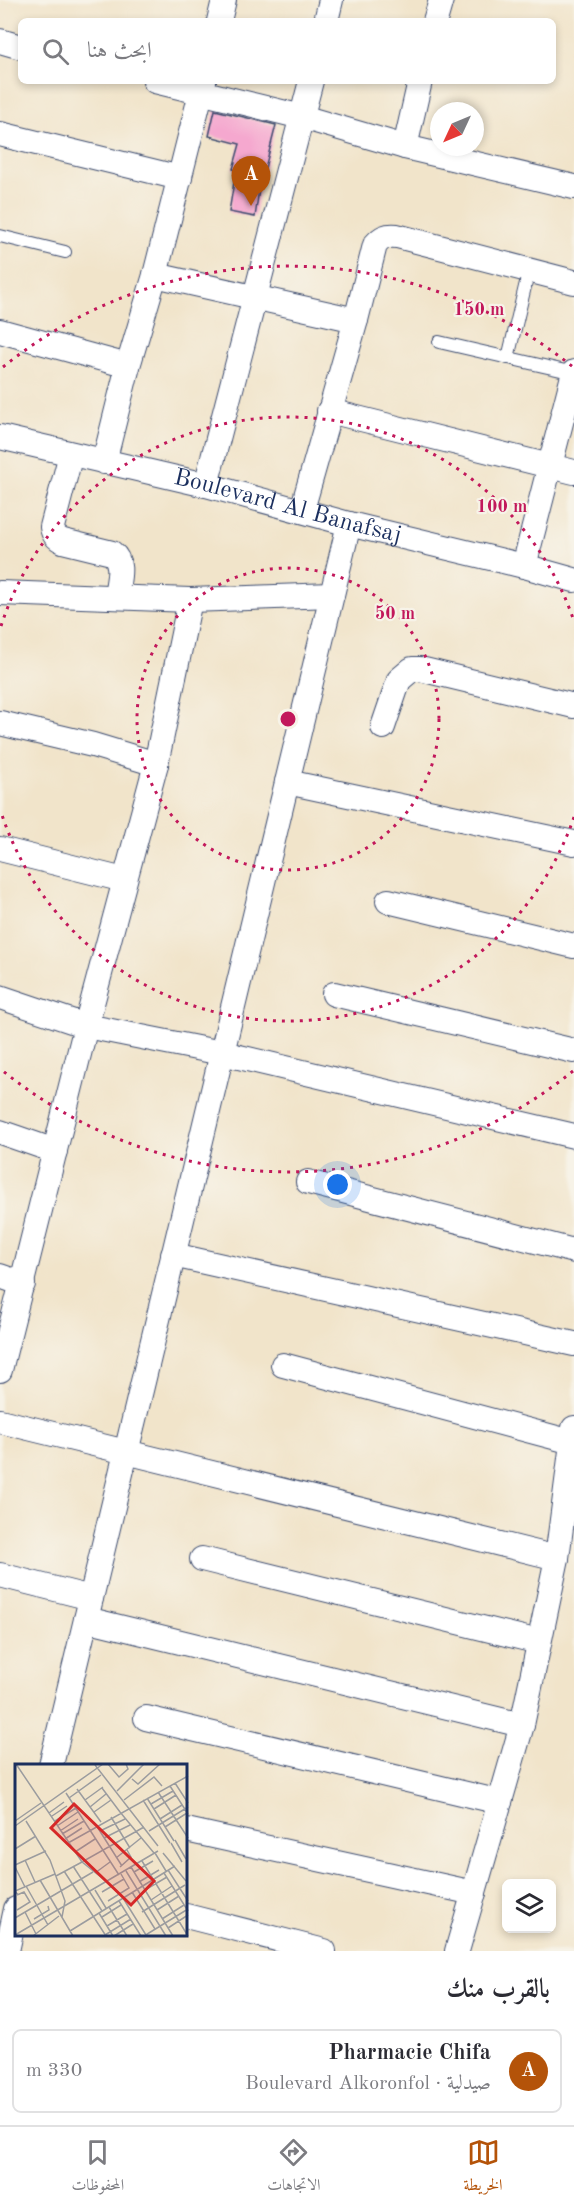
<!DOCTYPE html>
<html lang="ar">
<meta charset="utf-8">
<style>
:root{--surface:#fff;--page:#f2f2f3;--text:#2b2b33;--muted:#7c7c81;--line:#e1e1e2;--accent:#b45309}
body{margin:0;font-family:"Old Standard TT",Amiri,serif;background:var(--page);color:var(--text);direction:rtl}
.controls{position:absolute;right:18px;bottom:18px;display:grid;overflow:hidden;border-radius:9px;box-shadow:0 3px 9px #0003}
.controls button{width:54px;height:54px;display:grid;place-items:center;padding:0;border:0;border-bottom:2px solid var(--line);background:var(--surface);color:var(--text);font:30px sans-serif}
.compass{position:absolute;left:430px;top:102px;width:54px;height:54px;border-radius:50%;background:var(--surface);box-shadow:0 3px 9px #0003;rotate:226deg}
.you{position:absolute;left:338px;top:1185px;width:21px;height:21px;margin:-15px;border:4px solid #fff;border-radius:50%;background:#1a73e8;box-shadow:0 0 0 9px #1a73e833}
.badge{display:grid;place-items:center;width:39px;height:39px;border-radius:50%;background:var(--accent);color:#fff;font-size:20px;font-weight:700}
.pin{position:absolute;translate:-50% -50px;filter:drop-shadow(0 2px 3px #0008)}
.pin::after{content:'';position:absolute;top:32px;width:21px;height:18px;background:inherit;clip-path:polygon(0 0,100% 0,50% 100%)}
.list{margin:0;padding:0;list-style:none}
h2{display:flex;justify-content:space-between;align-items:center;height:78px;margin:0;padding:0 24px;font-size:26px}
h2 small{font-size:20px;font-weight:400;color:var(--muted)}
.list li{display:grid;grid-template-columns:39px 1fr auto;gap:18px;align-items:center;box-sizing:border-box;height:84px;margin:0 12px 12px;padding:0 12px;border:2px solid var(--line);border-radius:9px}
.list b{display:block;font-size:22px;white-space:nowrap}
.list p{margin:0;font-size:20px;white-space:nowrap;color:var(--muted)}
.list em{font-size:20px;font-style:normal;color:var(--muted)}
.icon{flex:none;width:33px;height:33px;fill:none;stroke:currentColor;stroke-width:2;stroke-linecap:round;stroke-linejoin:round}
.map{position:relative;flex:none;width:574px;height:1951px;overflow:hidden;direction:ltr}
.search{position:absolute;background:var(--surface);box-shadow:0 3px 9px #0003;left:18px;right:18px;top:18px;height:66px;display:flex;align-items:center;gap:15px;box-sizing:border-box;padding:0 21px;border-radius:9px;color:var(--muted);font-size:22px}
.sheet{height:174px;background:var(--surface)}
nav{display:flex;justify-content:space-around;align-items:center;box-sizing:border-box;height:84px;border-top:2px solid var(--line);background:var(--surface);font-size:16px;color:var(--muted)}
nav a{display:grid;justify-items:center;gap:3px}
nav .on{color:var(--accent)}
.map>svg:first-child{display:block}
.building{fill:#f5a8cf}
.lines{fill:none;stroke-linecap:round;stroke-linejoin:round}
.service-casing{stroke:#3b4a6e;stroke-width:14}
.minor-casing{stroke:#3b4a6e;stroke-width:26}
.service{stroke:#fff;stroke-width:12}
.minor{stroke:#fff;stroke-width:24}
.ring{fill:none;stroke:#c2185b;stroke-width:3;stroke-dasharray:3 6}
.labels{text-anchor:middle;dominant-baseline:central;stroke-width:4.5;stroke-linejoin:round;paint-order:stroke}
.street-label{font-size:24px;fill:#1b2f5e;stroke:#f7f3e8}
.inset-road{fill:none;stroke:#9b9c9f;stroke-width:1.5}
.view{fill:#d62828;fill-opacity:0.15;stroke:#d62828;stroke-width:3}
.inset-edge{fill:none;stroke:#1b2f5e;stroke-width:3}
.centre{fill:#c2185b;stroke:#f7f3e8;stroke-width:3}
.ring-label{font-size:18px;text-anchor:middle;font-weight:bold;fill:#c2185b;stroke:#f7f3e8;stroke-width:4.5;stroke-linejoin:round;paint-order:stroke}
</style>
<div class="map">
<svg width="574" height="1951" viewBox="0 0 574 1951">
<rect width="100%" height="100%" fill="#f7f3e8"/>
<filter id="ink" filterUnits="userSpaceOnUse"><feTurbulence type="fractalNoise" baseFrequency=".0167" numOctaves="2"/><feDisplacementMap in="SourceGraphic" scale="12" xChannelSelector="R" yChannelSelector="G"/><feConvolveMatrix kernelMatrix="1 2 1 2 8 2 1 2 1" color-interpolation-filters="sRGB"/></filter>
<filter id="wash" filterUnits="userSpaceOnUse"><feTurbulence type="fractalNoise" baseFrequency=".008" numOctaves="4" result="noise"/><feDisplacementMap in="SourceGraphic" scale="24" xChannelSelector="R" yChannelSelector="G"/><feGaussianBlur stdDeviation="1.35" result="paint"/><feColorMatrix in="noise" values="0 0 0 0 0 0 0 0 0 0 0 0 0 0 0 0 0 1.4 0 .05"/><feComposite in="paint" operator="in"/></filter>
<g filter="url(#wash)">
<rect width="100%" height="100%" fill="#f1e4ca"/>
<g id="blocks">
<path class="building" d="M215,110L276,125L263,176H261L255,217L229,212L236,170L233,169L240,144L209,136Z"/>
</g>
</g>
<g filter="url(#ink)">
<use href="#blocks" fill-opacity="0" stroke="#3b4a6e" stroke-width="1.5"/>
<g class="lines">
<g class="service-casing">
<g id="service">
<path d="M0,236L65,252"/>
<path d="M439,342L574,373"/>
<path d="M508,358L529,270"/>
</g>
</g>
<g class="minor-casing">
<g id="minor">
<path d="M219,21L224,0"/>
<path d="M326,21L331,0"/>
<path d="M435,21L441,0"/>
<path d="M0,41L21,47"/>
<path d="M155,81L302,117L405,147L574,187"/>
<path d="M0,134L180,178"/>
<path d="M405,147L420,81"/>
<path d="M155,275L356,320"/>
<path d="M0,331L128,366"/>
<path d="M329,411L574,472"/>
<path id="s1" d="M0,437L206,485L349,524L524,566L574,580"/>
<path d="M71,454L52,527C53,534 56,538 63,541L112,553C125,563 117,583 116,597"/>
<path d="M104,462L128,366L155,275L204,81"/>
<path d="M206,485L311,81"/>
<path d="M302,510L356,320L375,245C382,237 386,235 397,236L574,282"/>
<path d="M524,566L574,372"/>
<path d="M0,593L190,600L332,595"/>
<path d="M0,723L93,745L156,764"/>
<path d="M383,727L399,680L412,669H420L574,706"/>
<path d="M287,782L574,843"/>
<path d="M0,849L124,880"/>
<path d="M388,901L574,946"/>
<path d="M334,994L574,1051"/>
<path d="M0,997L86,1026L222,1053L574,1136"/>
<path d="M0,1132L55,1151"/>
<path d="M308,1182L574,1251"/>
<path d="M173,1255L574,1344"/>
<path d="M0,1276L23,1284"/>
<path d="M283,1365L572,1442"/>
<path d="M0,1370L86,1026L156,764L190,600"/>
<path d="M0,1421L557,1558"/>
<path d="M202,1559L539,1642"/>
<path d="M0,1575L91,1598"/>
<path d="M86,1619L522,1725"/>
<path d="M146,1718L500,1802"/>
<path d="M51,1765L349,524"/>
<path d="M186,1830L474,1893"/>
<path d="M186,1916L324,1951"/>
<path d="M7,1951L16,1909"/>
<path d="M457,1951L522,1725L557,1558L574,1428"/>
</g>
</g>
<use href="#service" class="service"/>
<use href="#minor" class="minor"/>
</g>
</g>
<g class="ring">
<circle cx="288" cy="719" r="151"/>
<path d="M574 817A302 302 0 0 1 1 812M1 626A302 302 0 0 1 574 621"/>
<path d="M573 1071A453 453 0 0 1 3 1071M3 367A453 453 0 0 1 573 367"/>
</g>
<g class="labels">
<g class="street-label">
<text stroke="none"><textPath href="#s1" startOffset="296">Boulevard Al Banafsaj</textPath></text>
</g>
</g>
<g transform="translate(15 1764)">
<rect width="172" height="172" fill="#f1e4ca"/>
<path class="inset-road" d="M1,0L67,98L129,63M93,0L104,13L113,5L111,0M80,1L143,82M117,15L123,20L145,0M160,19L173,39M155,22L173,50M87,24L105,48M62,25L86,58M102,27L129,0M143,28L173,74M51,29L104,111M54,34L86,11M132,34L159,77M70,36L88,23M109,36L139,13L147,22M128,36L155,79M136,40L158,27M75,43L91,30M139,45L161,31M79,48L96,36M105,48L139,89M34,49L49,38M37,52L52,42M96,53L115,84M145,55L167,41M0,57L26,39M11,57L35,96L50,137L47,153M40,57L61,44M81,61L107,102M0,62L88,0M42,62L63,48M150,63L172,49M45,67L63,55M85,67L110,55M134,67L173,43M47,70L69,57M89,74L115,61M50,75L67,64M160,76L171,95M53,79L173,12M156,79L167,98M0,85L21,72M60,88L80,75M140,89L151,107M148,89L171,117M101,94L126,74M10,96L20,118M127,97L173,172M0,101L31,87M58,102L87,147M0,103L10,123M105,103L116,93L112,86M116,103L158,172M153,106L173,137M49,107L91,172M111,107L151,172M119,108L138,97M80,109L95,98M149,109L173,147M41,112L67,98L92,118M25,116L58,172M124,118L144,106M11,122L33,161M80,126L91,144M130,126L152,113M87,128L109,115M117,128L140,165M3,131L0,127L40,110M108,134L131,171M136,136L157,122M93,137L114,124L106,110M104,137L126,172M94,143L112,172M2,146L15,138L9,128L2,131M142,146L164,132M10,148L21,170M127,148L170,121M84,149L98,172M87,153L106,141M0,154L78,108M19,155L34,146L33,142M147,155L169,141M92,162L112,150M153,164L173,151M55,167L160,102M0,171L143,87M90,171L116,155M18,172L44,152M99,172L118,160M129,172L173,145"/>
<path class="view" d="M59,40L139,117L116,141L36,64Z"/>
<rect width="172" height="172" class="inset-edge"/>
</g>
<circle cx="288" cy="719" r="9" class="centre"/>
<g class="ring-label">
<text x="479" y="315">150 m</text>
<text x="502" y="512">100 m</text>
<text x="395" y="619">50 m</text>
</g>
</svg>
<div class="controls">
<button><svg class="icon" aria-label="layers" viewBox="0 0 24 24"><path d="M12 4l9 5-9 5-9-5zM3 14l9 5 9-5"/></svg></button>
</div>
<svg class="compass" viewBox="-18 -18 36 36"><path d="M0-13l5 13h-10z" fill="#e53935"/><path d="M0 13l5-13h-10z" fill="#7c7c81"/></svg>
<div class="you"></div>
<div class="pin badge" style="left:251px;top:206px">A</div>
<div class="search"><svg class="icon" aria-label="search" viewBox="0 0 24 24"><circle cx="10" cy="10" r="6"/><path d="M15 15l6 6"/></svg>ابحث هنا</div>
</div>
<section class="sheet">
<h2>بالقرب منك<small></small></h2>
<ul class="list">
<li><span class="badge">A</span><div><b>Pharmacie Chifa</b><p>صيدلية · Boulevard Alkoronfol</p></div><em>330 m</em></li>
</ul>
</section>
<nav>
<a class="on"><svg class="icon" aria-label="map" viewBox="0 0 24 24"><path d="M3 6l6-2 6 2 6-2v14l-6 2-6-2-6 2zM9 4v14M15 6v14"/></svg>الخريطة</a>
<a><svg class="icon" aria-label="directions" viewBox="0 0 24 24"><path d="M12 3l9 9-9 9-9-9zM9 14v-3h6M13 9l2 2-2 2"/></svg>الاتجاهات</a>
<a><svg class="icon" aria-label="saved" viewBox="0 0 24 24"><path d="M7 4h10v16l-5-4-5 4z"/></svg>المحفوظات</a>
</nav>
